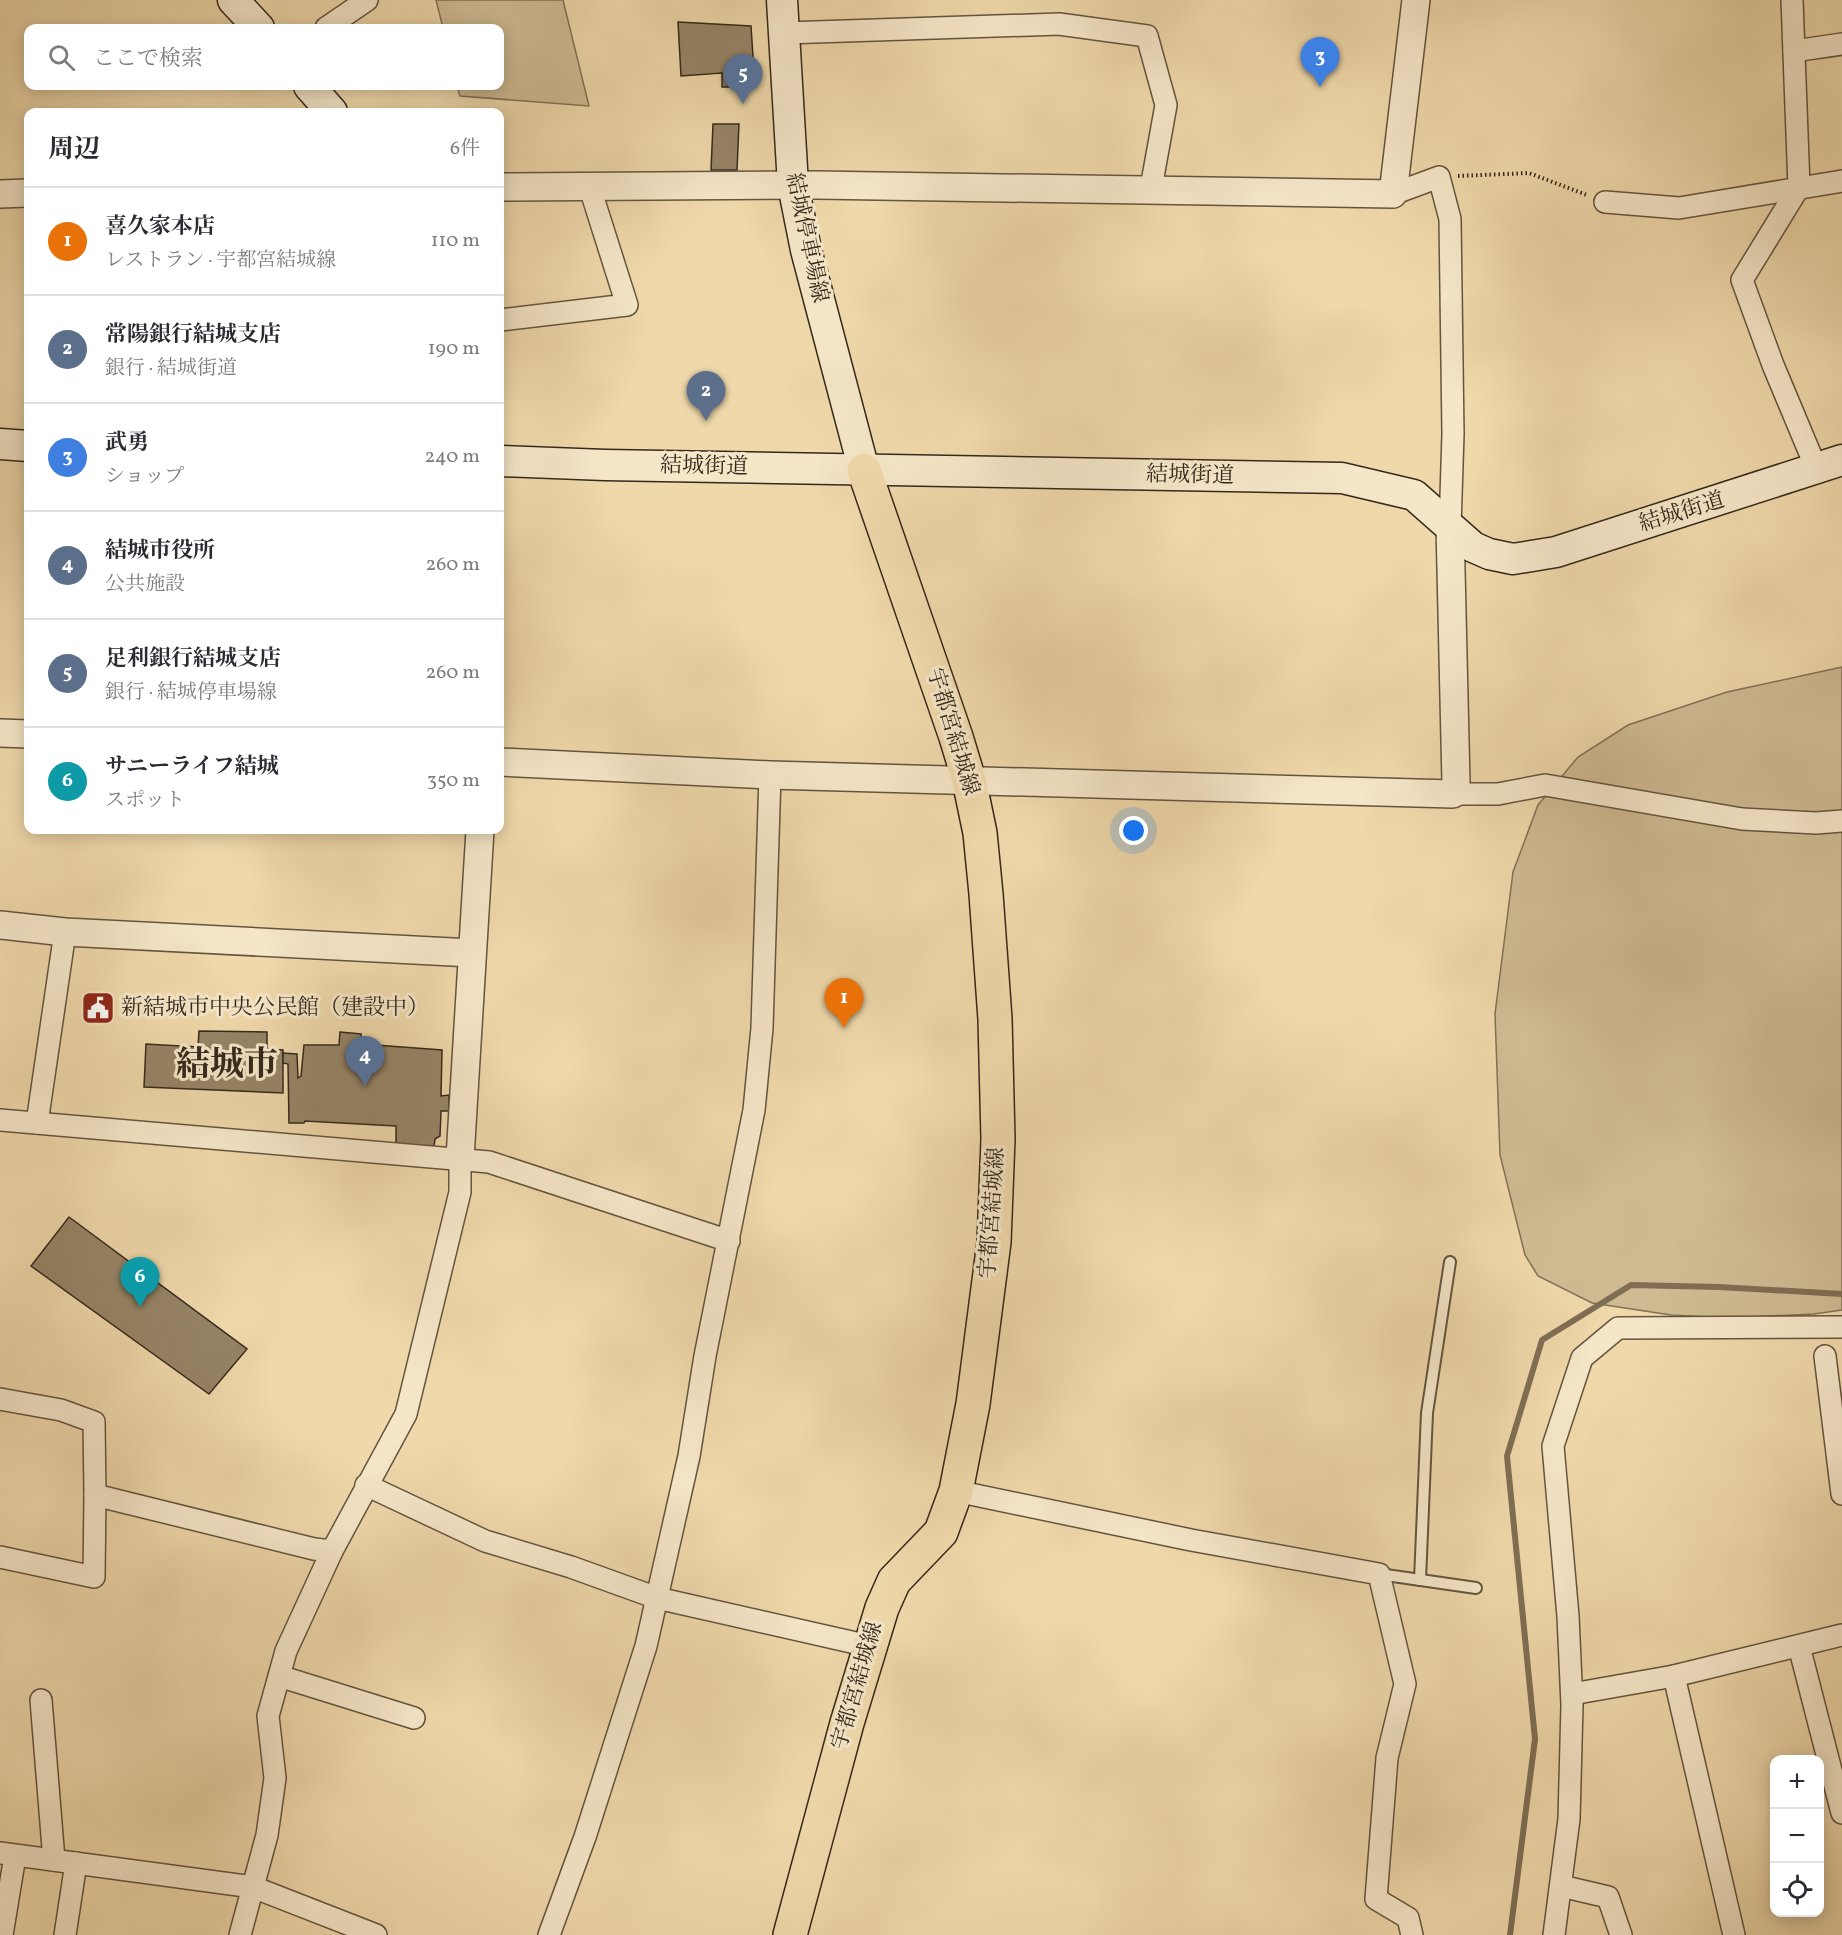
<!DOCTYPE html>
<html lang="ja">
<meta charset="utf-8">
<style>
:root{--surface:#fff;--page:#f2f2f3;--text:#2b2b33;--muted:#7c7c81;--line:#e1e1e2;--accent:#d93025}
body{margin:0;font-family:Vollkorn,"Noto Serif JP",serif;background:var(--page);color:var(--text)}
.controls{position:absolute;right:18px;bottom:18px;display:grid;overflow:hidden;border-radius:12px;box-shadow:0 3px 15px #0003}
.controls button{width:54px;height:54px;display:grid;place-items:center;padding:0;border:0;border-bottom:2px solid var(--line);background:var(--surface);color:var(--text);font:30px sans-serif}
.you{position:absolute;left:1134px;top:831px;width:21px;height:21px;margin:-15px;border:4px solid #fff;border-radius:50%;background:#1a73e8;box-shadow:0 0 0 9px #1a73e833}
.badge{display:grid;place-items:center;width:39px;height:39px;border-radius:50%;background:var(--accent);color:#fff;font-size:20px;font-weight:700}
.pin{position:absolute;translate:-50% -50px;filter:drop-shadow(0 2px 3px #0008)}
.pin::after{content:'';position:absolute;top:32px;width:21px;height:18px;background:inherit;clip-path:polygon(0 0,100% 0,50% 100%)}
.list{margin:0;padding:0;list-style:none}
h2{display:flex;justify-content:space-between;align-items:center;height:78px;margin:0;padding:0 24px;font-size:26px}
h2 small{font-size:20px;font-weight:400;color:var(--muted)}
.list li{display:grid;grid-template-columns:39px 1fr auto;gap:18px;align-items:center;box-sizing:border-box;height:108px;padding:0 24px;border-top:2px solid var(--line)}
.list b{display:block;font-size:22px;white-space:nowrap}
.list p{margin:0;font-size:20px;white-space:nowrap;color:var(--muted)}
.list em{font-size:20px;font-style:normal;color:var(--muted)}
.icon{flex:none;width:33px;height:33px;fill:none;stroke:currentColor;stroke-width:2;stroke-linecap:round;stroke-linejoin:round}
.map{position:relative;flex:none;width:1842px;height:1935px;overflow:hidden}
.search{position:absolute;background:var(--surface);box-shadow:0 3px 15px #0003;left:24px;top:24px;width:480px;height:66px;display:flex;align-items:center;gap:15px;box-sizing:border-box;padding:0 21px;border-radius:12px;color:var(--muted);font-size:22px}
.panel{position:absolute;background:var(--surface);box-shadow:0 3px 15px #0003;left:24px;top:108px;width:480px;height:726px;border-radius:12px}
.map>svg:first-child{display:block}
.green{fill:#cfba92;stroke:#827157;stroke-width:1.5}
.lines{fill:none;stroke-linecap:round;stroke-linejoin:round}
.stream{stroke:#7f6e54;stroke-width:6}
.building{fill:#968466;stroke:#35281c;stroke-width:1.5}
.service-casing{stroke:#645440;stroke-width:14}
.minor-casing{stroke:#645440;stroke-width:24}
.tertiary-casing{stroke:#645440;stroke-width:30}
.secondary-casing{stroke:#35281c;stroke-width:33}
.primary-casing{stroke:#35281c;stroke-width:36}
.path{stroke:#35281c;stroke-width:4;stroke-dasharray:1.5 3;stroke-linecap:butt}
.service{stroke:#f5e6c8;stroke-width:10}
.minor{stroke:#f5e6c8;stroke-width:21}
.tertiary{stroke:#f5e6c8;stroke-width:27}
.secondary{stroke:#f5e6c8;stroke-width:30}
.primary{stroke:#efd8aa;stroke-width:33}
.labels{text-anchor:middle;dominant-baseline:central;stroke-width:6;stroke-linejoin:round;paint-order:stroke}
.street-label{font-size:22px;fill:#35281c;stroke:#f5e6c8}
.poi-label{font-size:22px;fill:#35281c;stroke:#f5e6c8;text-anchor:start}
.town-label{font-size:34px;font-weight:bold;fill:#35281c;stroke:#f5e6c8}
</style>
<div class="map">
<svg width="1842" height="1935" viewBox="0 0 1842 1935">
<rect width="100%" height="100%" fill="#efd8aa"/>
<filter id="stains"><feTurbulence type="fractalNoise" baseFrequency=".00333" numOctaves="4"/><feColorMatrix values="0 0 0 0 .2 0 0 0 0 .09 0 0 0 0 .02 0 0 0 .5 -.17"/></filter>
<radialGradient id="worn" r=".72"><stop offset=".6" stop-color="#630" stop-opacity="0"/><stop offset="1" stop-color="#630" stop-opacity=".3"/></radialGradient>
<g class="green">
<path d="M436,0H563L589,106L460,96L457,86H500V28H443Z"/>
<path d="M1842,667V1310L1814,1314L1727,1318L1671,1315L1592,1303L1538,1276L1525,1255L1500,1155L1495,1014L1513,872L1538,805L1578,757L1628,725L1727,692Z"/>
</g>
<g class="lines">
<path class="stream" d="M1510,1935L1535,1739L1507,1456L1542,1340L1631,1285L1719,1287L1842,1294"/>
</g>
<g class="building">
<path d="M678,22L751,26L755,87H722V73L681,76Z"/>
<path d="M713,124H739L737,170H711Z"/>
<path d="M199,1031L267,1032V1049L283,1050V1093L144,1087L146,1044L198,1047Z"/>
<path d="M340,1032L361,1034L362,1044L442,1050L441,1096L449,1095V1111H441L440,1136L435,1139L434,1147L396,1145V1126L305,1121L304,1123H289L288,1064L283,1063V1053L297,1054L298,1078L301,1076L304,1045H339Z"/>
<path d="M69,1217L247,1349L209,1394L31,1266Z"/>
</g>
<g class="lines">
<g class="service-casing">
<g id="service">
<path d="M1379,1574L1476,1588"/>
<path d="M1420,1580L1427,1413L1450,1262"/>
</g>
</g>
<g class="minor-casing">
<g id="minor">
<path d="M1792,0L1799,187L1742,280L1773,365L1817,470"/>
<path d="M326,28L367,0"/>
<path d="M785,33L1059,24L1147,36L1166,105L1151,188"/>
<path d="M1794,51L1842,44"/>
<path d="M1393,194L1439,177L1450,219L1453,434L1450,527"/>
<path d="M1605,202L1679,208L1842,181"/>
<path d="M500,320L627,305L589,185"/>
<path d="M1453,794H1498L1545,785L1742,819L1816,823L1842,821"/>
<path d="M0,1120L489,1162L729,1241"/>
<path d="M37,1123L65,932"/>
<path d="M1825,1356L1842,1494"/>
<path d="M0,1399L61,1410L94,1422L95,1495L314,1549L332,1551"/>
<path d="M366,1485L485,1541L571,1567L657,1598L869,1646"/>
<path d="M956,1491L1191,1540L1379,1574L1405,1684L1387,1758L1376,1899L1408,1918L1412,1935"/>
<path d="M0,1557L94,1577L95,1495"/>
<path d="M1799,1646L1842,1813"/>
<path d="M279,1676L414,1718"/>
<path d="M1674,1676L1842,1635"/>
<path d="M1572,1694L1674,1676L1734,1935"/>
<path d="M41,1700L54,1860"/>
<path d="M0,1853L253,1887L376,1935"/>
<path d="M1561,1886L1608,1897L1621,1935"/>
<path d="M2,1935L15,1856"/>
<path d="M65,1935L76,1863"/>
<path d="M240,1935L267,1835L275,1778L268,1716L286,1651L332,1551L406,1414L460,1192V1158"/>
<path d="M549,1935L585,1837L646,1646L689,1456L705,1356L754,1110L762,1028L770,775"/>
<path d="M1554,1935L1569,1819L1572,1705L1568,1616L1553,1446L1582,1358L1618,1328L1842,1327"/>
</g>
</g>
<g class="tertiary-casing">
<g id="tertiary">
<path d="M500,187L817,185L1393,194L1416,0"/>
<path d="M0,194L28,193"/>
<path d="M0,733L28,734"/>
<path d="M500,762L770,775L1453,794L1456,783L1450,527"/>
<path d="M0,925L65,932L472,953"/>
<path d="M460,1158L480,830"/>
</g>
</g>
<g class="secondary-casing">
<g id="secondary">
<path d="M233,0L259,28"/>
<path d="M782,0L793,185L806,250L864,470"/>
<path d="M309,86L332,112"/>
<path d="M0,444L28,446"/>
<path d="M500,461L605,465L1342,478L1414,495L1473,547L1489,554L1513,559L1556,552L1842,460"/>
</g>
</g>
<g class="primary-casing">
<path id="primary" d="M790,1935L847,1723L882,1608L894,1581L941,1532L956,1491L973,1404L994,1242L998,1139L995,1019L986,894L980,833L969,780L956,737L864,470"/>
</g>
<path class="path" d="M1458,176L1529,173L1587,195"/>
<use href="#service" class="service"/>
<use href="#minor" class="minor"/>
<use href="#tertiary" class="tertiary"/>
<use href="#secondary" class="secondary"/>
<use href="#primary" class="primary"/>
</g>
<defs>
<g id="civic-square" transform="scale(1.725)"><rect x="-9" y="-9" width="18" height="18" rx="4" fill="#8f2418" stroke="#f5e6c8"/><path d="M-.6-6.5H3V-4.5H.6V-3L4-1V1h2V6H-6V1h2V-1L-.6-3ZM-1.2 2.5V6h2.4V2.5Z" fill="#fff"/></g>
</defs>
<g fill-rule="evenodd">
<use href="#civic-square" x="98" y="1008"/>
</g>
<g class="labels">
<g class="street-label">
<text transform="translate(806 238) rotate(78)">結城停車場線</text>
<text transform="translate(704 467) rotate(1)">結城街道</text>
<text transform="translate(1190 476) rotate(1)">結城街道</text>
<text transform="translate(1682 513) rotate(-17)">結城街道</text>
<text transform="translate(952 732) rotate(73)">宇都宮結城線</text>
<text transform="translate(993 1213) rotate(-86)">宇都宮結城線</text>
<text transform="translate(858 1686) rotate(-74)">宇都宮結城線</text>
</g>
<g class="poi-label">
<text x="121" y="1008">新結城市中央公民館（建設中）</text>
</g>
<g class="town-label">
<text x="227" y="1066">結城市</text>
</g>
</g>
<rect width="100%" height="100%" filter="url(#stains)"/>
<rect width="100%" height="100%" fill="url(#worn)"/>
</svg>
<div class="controls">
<button>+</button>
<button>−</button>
<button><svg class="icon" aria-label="locate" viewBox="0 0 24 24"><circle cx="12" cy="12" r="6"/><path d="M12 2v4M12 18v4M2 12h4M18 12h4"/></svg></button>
</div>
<div class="you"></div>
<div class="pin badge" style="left:844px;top:1028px;background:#e8710a">1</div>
<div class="pin badge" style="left:706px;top:421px;background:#5c6f8a">2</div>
<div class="pin badge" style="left:1320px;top:87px;background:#3f7fe0">3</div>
<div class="pin badge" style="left:365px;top:1086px;background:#5c6f8a">4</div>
<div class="pin badge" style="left:743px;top:104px;background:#5c6f8a">5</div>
<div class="pin badge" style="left:140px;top:1307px;background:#0f9aa8">6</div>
<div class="search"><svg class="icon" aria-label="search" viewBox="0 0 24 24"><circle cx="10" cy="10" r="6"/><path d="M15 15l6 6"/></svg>ここで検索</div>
<section class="panel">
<h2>周辺<small>6件</small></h2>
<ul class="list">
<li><span class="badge" style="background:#e8710a">1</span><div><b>喜久家本店</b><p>レストラン · 宇都宮結城線</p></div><em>110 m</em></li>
<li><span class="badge" style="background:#5c6f8a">2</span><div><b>常陽銀行結城支店</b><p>銀行 · 結城街道</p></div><em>190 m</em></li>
<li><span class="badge" style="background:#3f7fe0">3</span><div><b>武勇</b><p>ショップ</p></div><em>240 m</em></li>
<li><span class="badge" style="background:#5c6f8a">4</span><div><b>結城市役所</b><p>公共施設</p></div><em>260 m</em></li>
<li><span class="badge" style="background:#5c6f8a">5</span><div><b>足利銀行結城支店</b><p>銀行 · 結城停車場線</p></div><em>260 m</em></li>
<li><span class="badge" style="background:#0f9aa8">6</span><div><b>サニーライフ結城</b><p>スポット</p></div><em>350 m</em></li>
</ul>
</section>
</div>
